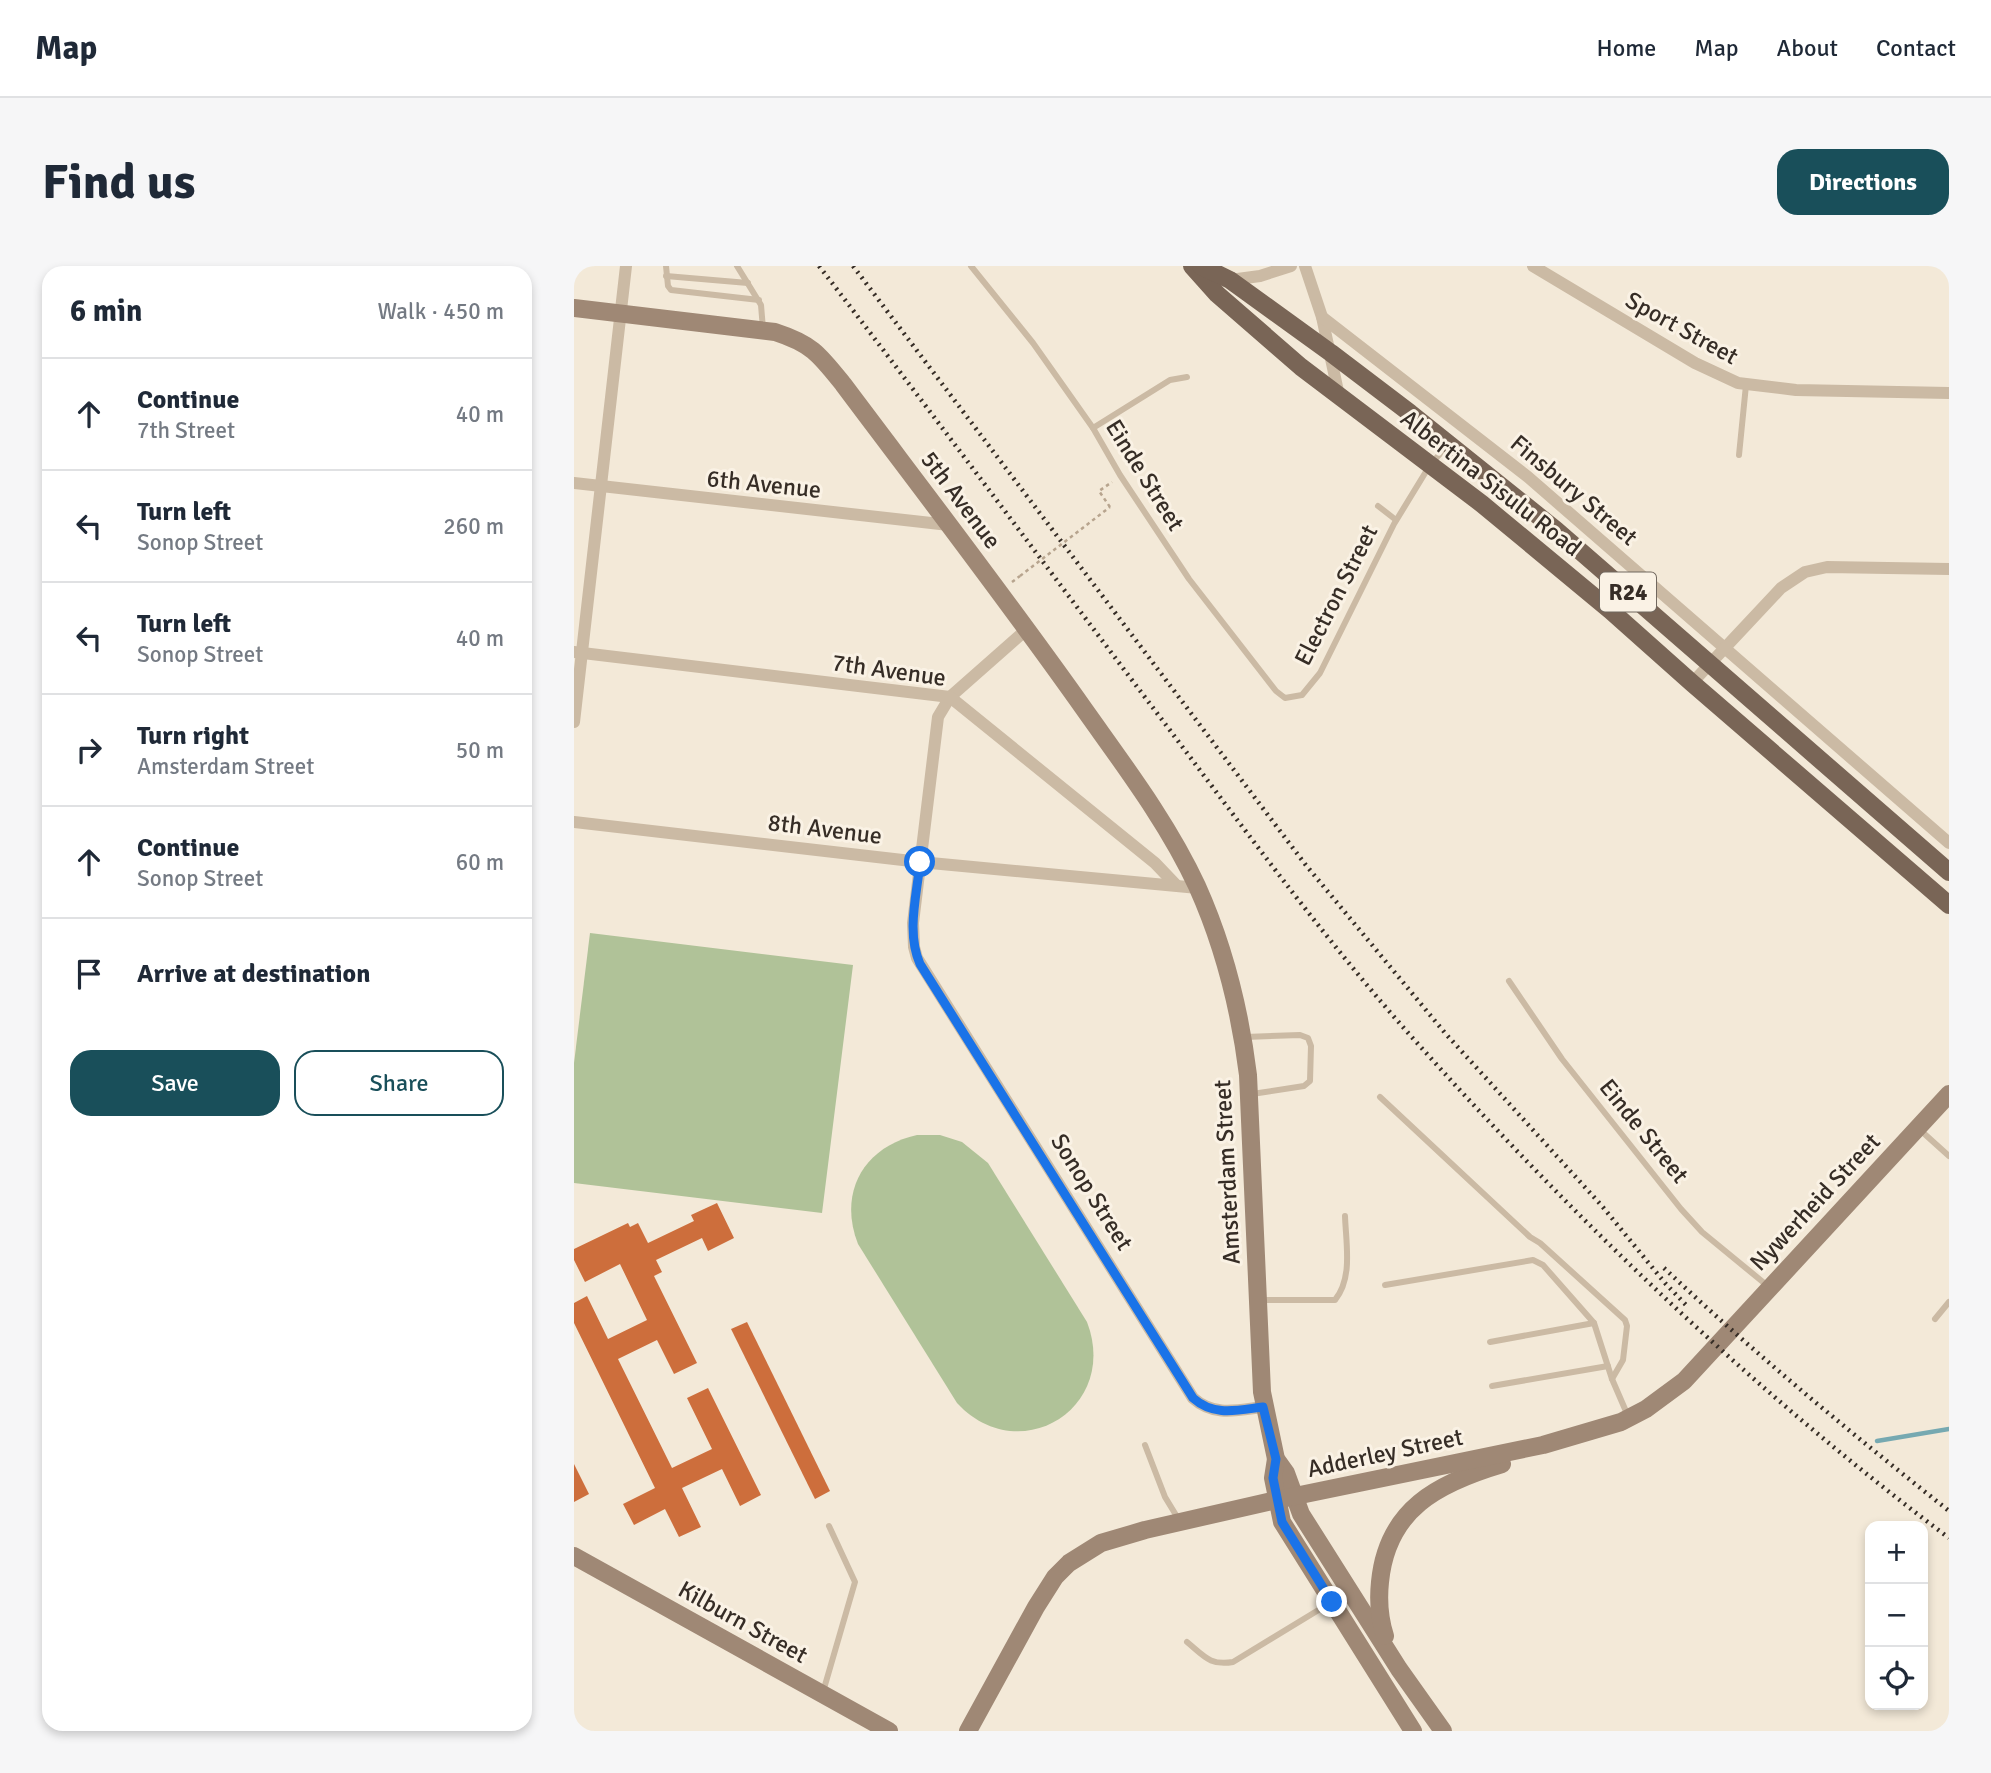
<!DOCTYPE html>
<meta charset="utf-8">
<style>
:root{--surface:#fff;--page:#f6f6f7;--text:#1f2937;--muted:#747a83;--line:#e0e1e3;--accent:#194f5a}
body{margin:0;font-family:Signika,sans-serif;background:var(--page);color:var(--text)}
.controls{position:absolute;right:21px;bottom:21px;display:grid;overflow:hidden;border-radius:14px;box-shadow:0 4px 10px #0003}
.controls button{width:63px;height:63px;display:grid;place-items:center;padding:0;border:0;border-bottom:2px solid var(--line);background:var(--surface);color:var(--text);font:35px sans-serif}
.stop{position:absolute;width:21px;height:21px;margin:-16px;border:5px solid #1a73e8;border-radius:50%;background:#fff}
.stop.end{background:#1a73e8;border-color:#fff;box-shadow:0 2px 7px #0008}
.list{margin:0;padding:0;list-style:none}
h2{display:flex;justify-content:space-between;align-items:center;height:91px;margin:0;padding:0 28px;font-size:30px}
h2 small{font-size:23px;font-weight:400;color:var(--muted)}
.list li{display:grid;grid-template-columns:46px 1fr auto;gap:21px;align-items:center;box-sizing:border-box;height:112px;padding:0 28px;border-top:2px solid var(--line)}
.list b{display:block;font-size:26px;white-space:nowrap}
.list p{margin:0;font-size:23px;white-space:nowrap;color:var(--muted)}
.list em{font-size:23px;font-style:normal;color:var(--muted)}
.actions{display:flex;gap:14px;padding:21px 28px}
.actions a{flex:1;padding:16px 0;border:2px solid var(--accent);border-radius:21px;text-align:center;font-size:24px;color:var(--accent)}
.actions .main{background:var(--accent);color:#fff}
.icon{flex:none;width:38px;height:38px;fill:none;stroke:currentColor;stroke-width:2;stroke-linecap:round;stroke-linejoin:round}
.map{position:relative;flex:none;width:1375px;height:1465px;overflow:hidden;border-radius:21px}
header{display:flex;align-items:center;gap:42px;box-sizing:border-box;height:98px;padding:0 35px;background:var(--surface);border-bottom:2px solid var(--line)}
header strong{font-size:33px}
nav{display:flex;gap:38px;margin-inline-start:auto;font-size:24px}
.intro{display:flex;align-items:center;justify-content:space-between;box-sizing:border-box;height:168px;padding:0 42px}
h1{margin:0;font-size:49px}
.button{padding:18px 32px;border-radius:21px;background:var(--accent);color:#fff;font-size:24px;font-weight:700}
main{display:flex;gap:42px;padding:0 42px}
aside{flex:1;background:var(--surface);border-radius:21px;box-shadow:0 4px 10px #0003}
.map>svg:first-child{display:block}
.green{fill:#b0c298}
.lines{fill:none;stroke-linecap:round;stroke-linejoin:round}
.stream{stroke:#76a9b1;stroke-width:4.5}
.building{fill:#cd6e3c}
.path{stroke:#b7a48e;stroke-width:2.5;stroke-dasharray:3.5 3.5;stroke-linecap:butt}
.lane{stroke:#cbbaa4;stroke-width:6}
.street{stroke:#cbbaa4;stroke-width:12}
.secondary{stroke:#9f8875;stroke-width:18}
.primary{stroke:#796556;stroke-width:18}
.rail{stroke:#362d26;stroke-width:4.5;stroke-dasharray:2 5;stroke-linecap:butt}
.path-bridge{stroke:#b7a48e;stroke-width:2.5;stroke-dasharray:3.5 3.5;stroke-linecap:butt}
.route{stroke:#1a73e8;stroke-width:9}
.labels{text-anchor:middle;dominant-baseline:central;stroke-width:6;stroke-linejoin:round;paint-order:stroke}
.shield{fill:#faf2e5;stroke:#71685f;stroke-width:2}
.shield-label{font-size:23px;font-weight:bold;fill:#362d26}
.street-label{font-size:24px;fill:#362d26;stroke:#faf2e5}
</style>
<header>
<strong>Map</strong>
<nav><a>Home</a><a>Map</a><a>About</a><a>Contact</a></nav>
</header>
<div class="intro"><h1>Find us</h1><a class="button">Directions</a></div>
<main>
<aside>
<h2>6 min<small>Walk · 450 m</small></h2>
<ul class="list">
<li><svg class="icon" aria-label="ahead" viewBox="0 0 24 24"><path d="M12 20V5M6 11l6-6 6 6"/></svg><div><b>Continue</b><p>7th Street</p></div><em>40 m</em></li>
<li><svg class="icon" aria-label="left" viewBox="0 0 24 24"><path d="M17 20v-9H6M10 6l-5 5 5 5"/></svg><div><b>Turn left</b><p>Sonop Street</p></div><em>260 m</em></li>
<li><svg class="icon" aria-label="left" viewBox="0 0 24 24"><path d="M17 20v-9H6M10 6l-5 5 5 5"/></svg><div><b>Turn left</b><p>Sonop Street</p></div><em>40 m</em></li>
<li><svg class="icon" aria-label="right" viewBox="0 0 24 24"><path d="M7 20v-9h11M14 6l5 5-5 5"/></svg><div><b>Turn right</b><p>Amsterdam Street</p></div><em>50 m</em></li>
<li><svg class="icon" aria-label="ahead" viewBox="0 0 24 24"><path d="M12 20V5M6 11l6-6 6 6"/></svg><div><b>Continue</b><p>Sonop Street</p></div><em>60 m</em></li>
<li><svg class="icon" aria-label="arrive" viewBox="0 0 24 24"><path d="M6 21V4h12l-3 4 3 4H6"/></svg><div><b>Arrive at destination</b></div></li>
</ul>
<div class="actions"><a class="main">Save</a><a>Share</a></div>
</aside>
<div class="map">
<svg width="1375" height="1465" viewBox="0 0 1375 1465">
<rect width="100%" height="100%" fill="#f3e9d8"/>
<g class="green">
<path d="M16,667L279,699L248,947L0,917V797Z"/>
<path d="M343,869H366L388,876L414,897L513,1056C546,1142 445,1204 383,1137L284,978C264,927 289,881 343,869Z"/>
</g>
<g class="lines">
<path class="stream" d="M1303,1175L1375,1163"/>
</g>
<g class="building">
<path d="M143,937L160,972L134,985L128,972L82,994L88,1006L80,1010L123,1097L100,1108L83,1074L44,1093L98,1202L138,1183L113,1132L134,1122L187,1229L166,1240L148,1203L108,1222L127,1261L105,1271L91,1243L60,1259L49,1238L81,1222L0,1057V1037L13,1030L34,1073L73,1054L46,998L11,1016L0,994V983L54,957L56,961L64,957L74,977L120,955L117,949Z"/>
<path d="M173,1056L256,1225L241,1233L157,1063Z"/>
<path d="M0,1198L15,1228L0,1236Z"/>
</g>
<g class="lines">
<g class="path">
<path d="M536,241L525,225L538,216"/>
<path d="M438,316L446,310"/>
</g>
<g class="lane">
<path d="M92,0L94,20L97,24L185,34"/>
<path d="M163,0L187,39L189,63"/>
<path d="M397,0L459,77L519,162L546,209L615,313L702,425L711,432L728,429L746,407L820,258L856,199L873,180"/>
<path d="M92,10L174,17"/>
<path d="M519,162L596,114L613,111"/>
<path d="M1165,189L1172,119"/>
<path d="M804,240L822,254"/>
<path d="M935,715L988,793L1107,943L1128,966L1195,1021"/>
<path d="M671,771L726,769L734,772L737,780L736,815L730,820L678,828"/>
<path d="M806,831L956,971L966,977L1051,1054L1053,1060L1049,1094L1038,1113"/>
<path d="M1345,863L1375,890"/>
<path d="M811,1019L959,994L969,999L1020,1057L1038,1113L1054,1150"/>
<path d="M685,1034H761C779,1012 772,978 771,950"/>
<path d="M1361,1053L1375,1036"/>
<path d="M916,1076L1020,1057"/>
<path d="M918,1120L1034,1100"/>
<path d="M571,1179L591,1231L605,1254"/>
<path d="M613,1376C630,1390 636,1400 659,1396L756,1337"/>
<path d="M249,1426L281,1316L255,1260"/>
</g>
<g class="street">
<path d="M731,0L748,51L765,130"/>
<path d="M959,0L1121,97L1164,117L1222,124L1375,127"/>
<path d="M656,14L686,10L717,0"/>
<path d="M748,51L954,211L1375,577"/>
<path d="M0,217L375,259"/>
<path d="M453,363L376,431L364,451L339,657L340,681L343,692L619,1132C640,1151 664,1144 689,1141"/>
<path d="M0,386L376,431L581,597L602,619"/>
<path d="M1118,417L1207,322L1231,306L1253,301L1375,303"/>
<path d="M0,456L52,0"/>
<path d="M0,556L346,596L624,622"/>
</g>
<g class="secondary">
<path d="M0,42L201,66C238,78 245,88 269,118C347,222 427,326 503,433C545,493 592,553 623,620C650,680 666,745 674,809L688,1126L702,1193L712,1207L727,1248L825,1403L869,1465"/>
<path d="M702,1193L699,1212L708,1256L839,1465"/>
<path d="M0,1290L315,1465"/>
<path d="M811,1370C805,1351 804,1335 806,1316C813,1243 864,1217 928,1198"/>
<path d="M394,1465L462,1341L481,1311L495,1297L527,1277L571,1264L702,1234L969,1179L1047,1156L1072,1143L1110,1115L1375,828"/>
</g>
<g class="primary">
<path d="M618,0L643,28L727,101L908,238L1036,344L1118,417L1375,639"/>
<path d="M627,0L656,14L757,87L836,147L982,264L1375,606"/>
</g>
<g class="rail">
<path d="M245,0C362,152 476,306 592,459C671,564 749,671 836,769C1000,953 1178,1124 1375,1272"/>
<path d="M279,0L731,598L871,767L1028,940L1091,1017L1112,1039"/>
<path d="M1090,1002C1181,1088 1277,1167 1375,1245"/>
</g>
<path class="path-bridge" d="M446,310L536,241"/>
</g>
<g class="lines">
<path class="route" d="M346,596C343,629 332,666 346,698L619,1132C640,1151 664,1144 689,1141L702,1193L699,1212L708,1256L758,1336"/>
</g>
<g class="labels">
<rect class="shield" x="1026" y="306.5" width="56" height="39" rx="5"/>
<g class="shield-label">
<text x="1054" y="326">R24</text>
</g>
<g class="street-label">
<text transform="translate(1108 62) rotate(29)">Sport Street</text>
<text transform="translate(571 209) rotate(58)">Einde Street</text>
<text transform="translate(917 217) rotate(38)">Albertina Sisulu Road</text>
<text transform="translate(190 218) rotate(6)">6th Avenue</text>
<text transform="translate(1000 224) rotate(40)">Finsbury Street</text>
<text transform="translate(387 234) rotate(53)">5th Avenue</text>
<text transform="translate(762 329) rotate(-63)">Electron Street</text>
<text transform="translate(315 404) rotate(8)">7th Avenue</text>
<text transform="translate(251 563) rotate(7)">8th Avenue</text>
<text transform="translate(1070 865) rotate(51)">Einde Street</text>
<text transform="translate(653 906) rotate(-93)">Amsterdam Street</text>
<text transform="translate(518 926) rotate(58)">Sonop Street</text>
<text transform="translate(1241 936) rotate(-47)">Nywerheid Street</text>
<text transform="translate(811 1187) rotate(-12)">Adderley Street</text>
<text transform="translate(169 1356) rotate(29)">Kilburn Street</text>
</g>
</g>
</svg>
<div class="controls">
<button>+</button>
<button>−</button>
<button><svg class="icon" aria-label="locate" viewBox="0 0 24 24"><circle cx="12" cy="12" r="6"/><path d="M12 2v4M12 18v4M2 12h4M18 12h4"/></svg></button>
</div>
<div class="stop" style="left:346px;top:596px"></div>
<div class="stop end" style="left:758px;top:1336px"></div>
</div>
</main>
